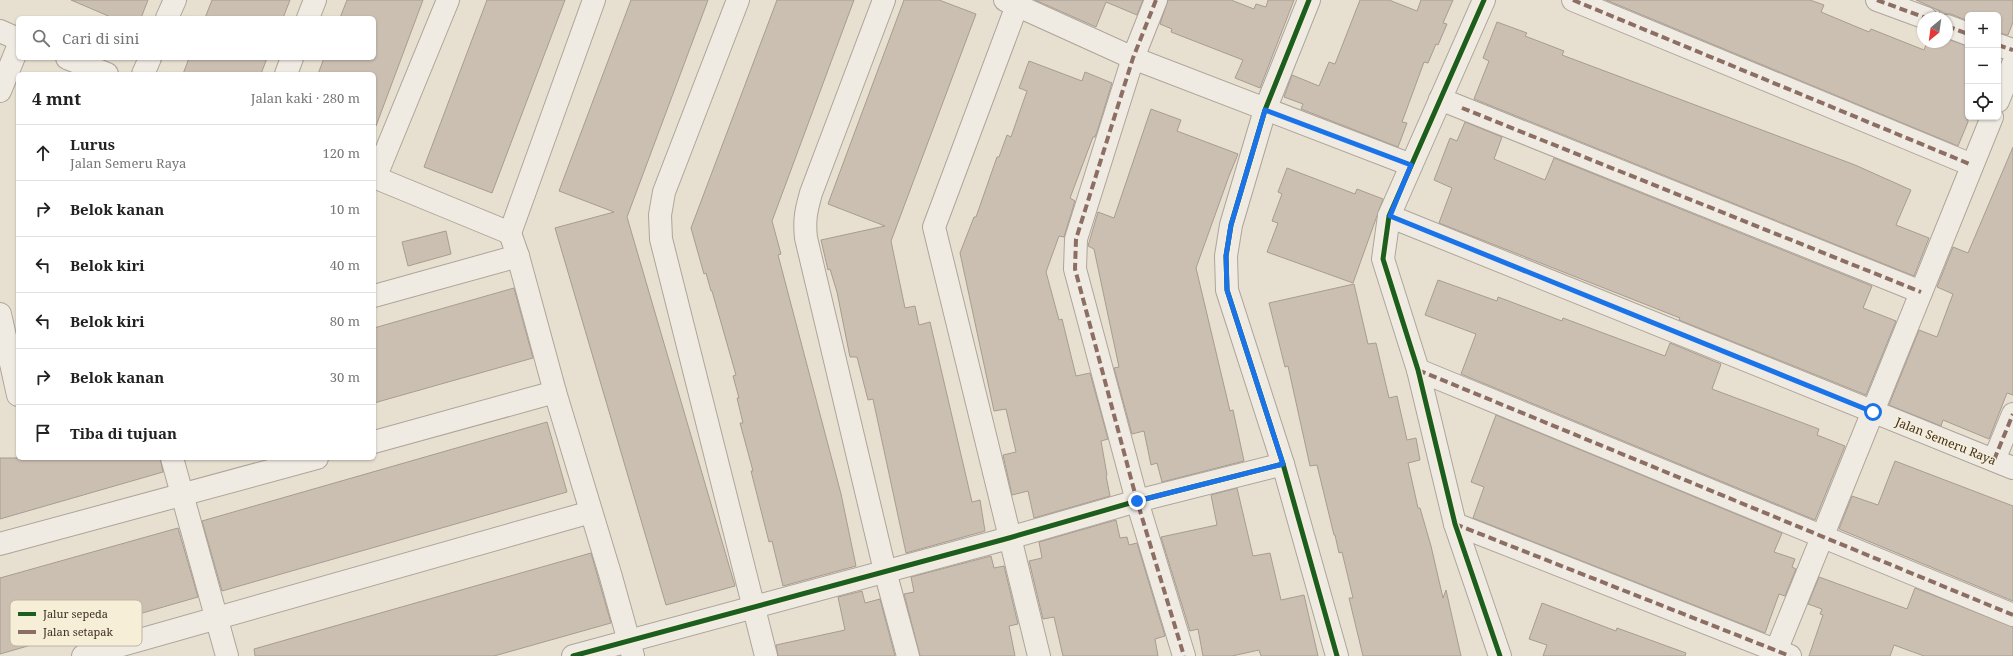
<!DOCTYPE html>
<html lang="id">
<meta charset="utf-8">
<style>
:root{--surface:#fff;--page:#f2f2f2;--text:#222;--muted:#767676;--line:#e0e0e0}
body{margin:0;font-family:"Noto Serif",serif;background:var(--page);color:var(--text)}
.controls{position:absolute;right:12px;top:12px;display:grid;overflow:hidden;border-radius:6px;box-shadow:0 1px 3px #0004}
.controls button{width:36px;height:36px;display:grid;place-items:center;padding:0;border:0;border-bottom:1px solid var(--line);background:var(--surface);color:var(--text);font:20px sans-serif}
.compass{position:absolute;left:1917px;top:12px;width:36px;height:36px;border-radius:50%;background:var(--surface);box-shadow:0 1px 3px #0004;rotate:209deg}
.stop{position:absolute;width:12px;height:12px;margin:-9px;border:3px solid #1a73e8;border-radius:50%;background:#fff}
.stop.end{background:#1a73e8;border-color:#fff;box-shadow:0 1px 4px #0008}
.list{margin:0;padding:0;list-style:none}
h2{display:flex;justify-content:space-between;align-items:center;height:52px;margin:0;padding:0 16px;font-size:17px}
h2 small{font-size:13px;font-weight:400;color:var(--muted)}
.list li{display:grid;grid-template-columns:26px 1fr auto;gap:12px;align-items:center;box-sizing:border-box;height:56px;padding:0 16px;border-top:1px solid var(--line)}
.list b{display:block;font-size:15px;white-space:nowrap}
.list p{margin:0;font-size:13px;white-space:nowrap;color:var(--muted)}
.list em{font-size:13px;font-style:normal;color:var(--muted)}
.icon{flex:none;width:22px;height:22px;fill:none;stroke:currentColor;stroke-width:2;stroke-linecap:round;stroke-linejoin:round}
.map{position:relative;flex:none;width:2013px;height:656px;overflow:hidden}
.search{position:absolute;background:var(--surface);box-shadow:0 1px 3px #0004;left:16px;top:16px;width:360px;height:44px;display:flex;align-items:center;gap:10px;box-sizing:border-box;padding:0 14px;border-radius:6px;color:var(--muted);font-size:15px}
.panel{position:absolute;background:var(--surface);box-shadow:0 1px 3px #0004;left:16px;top:72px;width:360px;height:388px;border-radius:6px}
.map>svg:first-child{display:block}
.building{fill:#cbbfb2;stroke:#a89c90}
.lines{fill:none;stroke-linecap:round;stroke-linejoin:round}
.minor-casing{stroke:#ada599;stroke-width:24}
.minor{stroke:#efebe3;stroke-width:22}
.quiet{stroke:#8d6e63;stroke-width:4;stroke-dasharray:8 4;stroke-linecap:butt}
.cycleway-casing{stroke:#f7eed8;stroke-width:8}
.cycleway{stroke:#1b5e20;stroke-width:5}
.route{stroke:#1a73e8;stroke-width:5}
.labels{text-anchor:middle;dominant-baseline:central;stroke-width:3;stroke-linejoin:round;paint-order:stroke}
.street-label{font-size:12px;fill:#3d2e20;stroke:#f7eed8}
.key{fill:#f7eed8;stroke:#bfb4a1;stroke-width:1}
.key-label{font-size:11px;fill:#3d2e20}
</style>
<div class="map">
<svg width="2013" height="656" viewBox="0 0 2013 656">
<rect width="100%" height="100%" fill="#e7e0d1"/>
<g class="building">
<path d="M71,0H148L141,18H113Z"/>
<path d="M212,0H290L283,18H205Z"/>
<path d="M347,0H423L376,126L374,125V74H318L324,58H374V18H340Z"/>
<path d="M487,0H565L492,193L424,167Z"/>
<path d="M631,0H708L627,217L735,586L666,605L555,228L614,212L559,191Z"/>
<path d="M777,0H854L772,221L781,254L778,255L841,494L856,566L783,586L772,541L769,542L751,471H753L740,423H743L737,398H739L733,376L736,375L712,291H711L706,273L704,274L691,228Z"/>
<path d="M904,0H939L976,14L891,241L905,308L915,306L919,325L930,322L972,502L980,500L985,531L906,553L873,399L868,400L857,357H850L837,292L830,269L828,270L821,240L885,226L828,204Z"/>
<path d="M1035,0H1143L1137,15L1106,2L1096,27Z"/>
<path d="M1168,0H1231L1254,9L1256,4L1266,7L1268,0H1294L1260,88L1235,78L1243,60L1171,32L1172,29L1160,24Z"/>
<path d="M1360,0H1389L1417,11L1421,0H1453L1443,23L1447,24L1438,45L1436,44L1428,63L1424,62L1402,122L1407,123L1398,147L1301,109L1303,104L1284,97L1292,75L1319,86L1329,62L1335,64Z"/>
<path d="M1606,0H1810L1824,5L1821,12L1869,32L1871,29L1924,50L1927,42H1947V39L1968,46V122L1958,146Z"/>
<path d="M1916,0H2013V22L2008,35L1998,33V15H1968V21L1951,14H1945L1938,17L1940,11Z"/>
<path d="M1497,22L1527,33L1525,36L1564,51L1562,55L1855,165L1911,190L1896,225L1929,238L1914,276L1474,99L1489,61L1483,58Z"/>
<path d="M189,58H267L261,74H183Z"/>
<path d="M1029,61L1082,81L1085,72L1112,83L1097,132L1095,137H1093L1070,198L1075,201L1064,237L1059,236L1046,272L1059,320L1062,319L1076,376L1090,373L1108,439L1101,441L1107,475L1106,476L1110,496L1034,518L1028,491L1012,495L1003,455L1016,452L1006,409L994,411L960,253L974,217H976L997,157H999L1007,135L1011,137L1027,91L1019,88Z"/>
<path d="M1151,109L1181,120L1177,131L1238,154L1229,176L1196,268L1230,411L1233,410L1244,461L1162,482L1157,463L1151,465L1144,431L1132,434L1114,368L1119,367L1094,249L1088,246L1098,212L1114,218Z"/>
<path d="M1465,122L1502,137L1494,159L1545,180L1554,158L1872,286L1863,308L1896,321L1866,395L1679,320L1680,318L1439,223L1452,188L1434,180L1450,138L1457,141Z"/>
<path d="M2013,147V395L2007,393L1989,439L1943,420L1941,426L1889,405L1919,330L1937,337L1953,294L1937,287L1953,247L1968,253Z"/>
<path d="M1287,168L1355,194L1357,189L1383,199L1353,283L1267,252L1278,223L1272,221L1282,194L1278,192Z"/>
<path d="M446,231L451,254L408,266L402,242Z"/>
<path d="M1438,280L1497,301L1498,297L1562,321L1563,318L1665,356L1670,343L1721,364L1712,389L1819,429L1817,435L1845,446L1815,520L1461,374L1476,334L1425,315Z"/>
<path d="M1354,284L1368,344L1376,343L1389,398L1397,396L1407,440L1416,438L1420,460L1408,463L1418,508H1420L1431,546L1443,598L1446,590L1461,656H1363L1349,598H1353L1342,552L1339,553L1335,535H1334L1317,465L1310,466L1288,366L1285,367L1269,303Z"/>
<path d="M514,288L533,358L374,403V328Z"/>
<path d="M1496,415L1782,533L1774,552L1795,559L1792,567L1796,569L1785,596L1779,594L1765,633L1473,518L1484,487L1471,482Z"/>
<path d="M547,422L567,492L222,591L202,521Z"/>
<path d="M0,458H160L163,472L0,519Z"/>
<path d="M1895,461L2013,506V601L1839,529L1852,496L1878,505Z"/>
<path d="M1237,488L1253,556L1270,553L1281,600L1304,595L1318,656H1261L1259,650L1232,656H1203L1198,629L1190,631L1161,537L1217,525L1211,495Z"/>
<path d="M1116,520L1120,538L1127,537L1129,545L1137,543L1165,636L1155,639L1158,656H1063L1054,617L1043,619L1029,561L1042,558L1039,542Z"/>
<path d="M178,528L198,597L0,654V578Z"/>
<path d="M591,553L611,623L494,656H255L254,649Z"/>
<path d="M991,556L994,568L1004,566L1018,624L1009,626L1015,656H920L904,594L914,592L911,577Z"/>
<path d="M1819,577L1907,609L1915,588L2013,627V656H1924L1894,645L1890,656H1809L1823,615L1820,614L1822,609L1808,604Z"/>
<path d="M862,591L865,603L880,599L895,656H778L776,645L845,630L838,597Z"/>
<path d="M1542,603L1616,631L1617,628L1686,653L1685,656H1543L1547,645L1529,639Z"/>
</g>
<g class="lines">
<g class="minor-casing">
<g id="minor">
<path d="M738,0L664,192L660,215L661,239L766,656"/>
<path d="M884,0L811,193C806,211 804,220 806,238L885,571L908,656"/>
<path d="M1005,0L1133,58L1411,165"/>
<path d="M1019,0L934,227L1039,656"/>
<path d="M1156,0L1133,58L1076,239L1075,269L1137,501L1184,656"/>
<path d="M1309,0L1265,110L1231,225L1226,256L1227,290L1283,464L1337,656"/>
<path d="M1484,0L1389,216L1383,259L1418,370L1455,524L1500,656"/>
<path d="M1573,0L1972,165"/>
<path d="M1877,0L1926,18"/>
<path d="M167,18L175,0"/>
<path d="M308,18L315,0"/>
<path d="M1947,26L1968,34"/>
<path d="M0,31L18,39"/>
<path d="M1998,45L2013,50"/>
<path d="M67,58L107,74"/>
<path d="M143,74L150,58"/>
<path d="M286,74L292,58"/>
<path d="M0,91L18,47"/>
<path d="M1440,99L1921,292"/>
<path d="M1998,101L2013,64"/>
<path d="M374,177L510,233L518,256L555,392L611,577L633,656"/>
<path d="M375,178L448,0"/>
<path d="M1389,216L2013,468"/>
<path d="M510,233L594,0"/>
<path d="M374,296L518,256"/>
<path d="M0,314L18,395"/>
<path d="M1418,370L2013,615"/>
<path d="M374,442L555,392"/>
<path d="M172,458L227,656"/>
<path d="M1994,460L2013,414"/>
<path d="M1455,524L1790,656"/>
<path d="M0,544L317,458"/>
<path d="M83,656L591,512"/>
<path d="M573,656L1009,538L1137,501L1283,464"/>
<path d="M1774,656L1992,117"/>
</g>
</g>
<use href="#minor" class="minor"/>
<g class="quiet">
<path d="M1156,0L1133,58L1076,239L1075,269L1137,501L1184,656"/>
<path d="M1573,0L1972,165"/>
<path d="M1877,0L1926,18"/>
<path d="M1947,26L1968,34"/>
<path d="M1998,45L2013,50"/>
<path d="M1462,108L1921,292"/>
<path d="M1418,370L2013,615"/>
<path d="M1994,460L2013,414"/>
<path d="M1455,524L1790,656"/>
</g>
<g class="cycleway-casing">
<g id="cycleway">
<path d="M1309,0L1265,110L1231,225L1226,256L1227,290L1283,464L1337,656"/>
<path d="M1484,0L1389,216L1383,259L1418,370L1455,524L1500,656"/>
<path d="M573,656L1009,538L1137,501L1283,464"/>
</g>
</g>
<use href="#cycleway" class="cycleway"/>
</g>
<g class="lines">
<path class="route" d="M1137,501L1283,464L1227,290L1226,256L1231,225L1265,110L1411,165L1390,216L1873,412"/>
</g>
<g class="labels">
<g class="street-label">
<text transform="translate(1946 441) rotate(22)">Jalan Semeru Raya</text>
</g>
</g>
<rect x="10" y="600" width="132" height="46" rx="6" class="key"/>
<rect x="18" y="612" width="18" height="4" fill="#1b5e20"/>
<rect x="18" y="630" width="18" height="4" fill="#8d6e63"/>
<g class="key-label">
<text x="43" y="618">Jalur sepeda</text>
<text x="43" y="636">Jalan setapak</text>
</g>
</svg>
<div class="controls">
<button>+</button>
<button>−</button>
<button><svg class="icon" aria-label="locate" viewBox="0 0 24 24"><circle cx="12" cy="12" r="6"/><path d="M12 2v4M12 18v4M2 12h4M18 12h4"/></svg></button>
</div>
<svg class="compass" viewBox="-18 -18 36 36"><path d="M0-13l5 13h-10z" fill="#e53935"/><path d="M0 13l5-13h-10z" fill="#767676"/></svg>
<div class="stop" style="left:1873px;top:412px"></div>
<div class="stop end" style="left:1137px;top:501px"></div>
<div class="search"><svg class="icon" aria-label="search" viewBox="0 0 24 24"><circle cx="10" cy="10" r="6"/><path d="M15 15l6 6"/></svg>Cari di sini</div>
<section class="panel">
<h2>4 mnt<small>Jalan kaki · 280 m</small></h2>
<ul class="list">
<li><svg class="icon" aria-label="ahead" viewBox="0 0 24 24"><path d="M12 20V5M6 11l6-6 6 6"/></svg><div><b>Lurus</b><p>Jalan Semeru Raya</p></div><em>120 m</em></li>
<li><svg class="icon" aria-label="right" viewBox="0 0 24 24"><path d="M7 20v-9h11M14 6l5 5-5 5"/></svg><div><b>Belok kanan</b></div><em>10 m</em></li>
<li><svg class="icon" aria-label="left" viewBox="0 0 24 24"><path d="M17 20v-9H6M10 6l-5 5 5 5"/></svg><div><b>Belok kiri</b></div><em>40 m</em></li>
<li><svg class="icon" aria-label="left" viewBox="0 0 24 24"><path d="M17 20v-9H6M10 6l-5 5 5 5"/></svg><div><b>Belok kiri</b></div><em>80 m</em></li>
<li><svg class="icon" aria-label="right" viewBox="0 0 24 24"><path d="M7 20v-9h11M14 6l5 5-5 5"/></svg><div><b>Belok kanan</b></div><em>30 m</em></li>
<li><svg class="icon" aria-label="arrive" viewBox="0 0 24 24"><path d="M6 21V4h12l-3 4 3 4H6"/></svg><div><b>Tiba di tujuan</b></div></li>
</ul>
</section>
</div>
